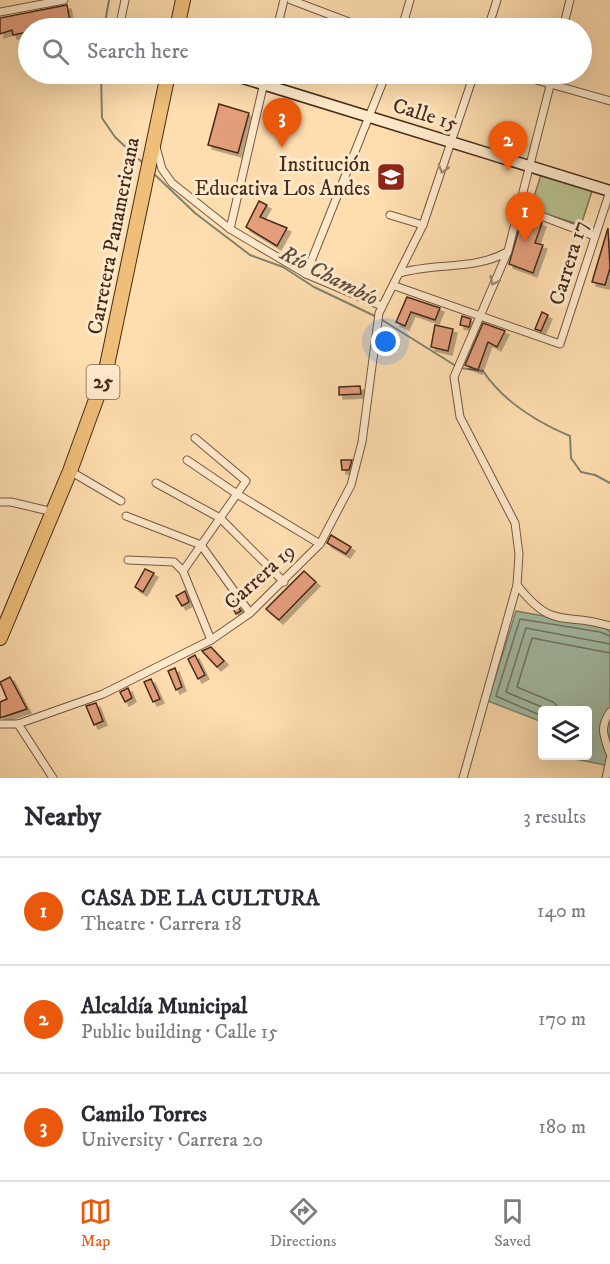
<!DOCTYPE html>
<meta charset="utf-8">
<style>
:root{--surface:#fff;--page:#f7f7f7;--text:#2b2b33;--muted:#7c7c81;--line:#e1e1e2;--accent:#ea580c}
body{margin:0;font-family:"IM FELL DW Pica",serif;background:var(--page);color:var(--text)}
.controls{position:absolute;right:18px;bottom:18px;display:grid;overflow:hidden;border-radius:6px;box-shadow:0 6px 24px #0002}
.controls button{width:54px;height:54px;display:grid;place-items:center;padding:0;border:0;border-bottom:2px solid var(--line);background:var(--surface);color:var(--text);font:30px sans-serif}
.you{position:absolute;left:386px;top:342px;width:21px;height:21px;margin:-15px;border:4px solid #fff;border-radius:50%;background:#1a73e8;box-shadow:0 0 0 9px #1a73e833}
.badge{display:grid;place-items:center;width:39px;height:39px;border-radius:50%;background:var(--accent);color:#fff;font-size:20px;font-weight:700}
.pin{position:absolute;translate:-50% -50px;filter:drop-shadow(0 2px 3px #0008)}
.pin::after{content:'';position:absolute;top:32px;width:21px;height:18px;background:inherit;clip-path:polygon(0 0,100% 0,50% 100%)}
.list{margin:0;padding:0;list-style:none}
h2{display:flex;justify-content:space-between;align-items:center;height:78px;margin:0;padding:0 24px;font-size:26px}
h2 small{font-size:20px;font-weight:400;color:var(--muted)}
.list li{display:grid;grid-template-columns:39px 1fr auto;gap:18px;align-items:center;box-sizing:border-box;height:108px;padding:0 24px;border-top:2px solid var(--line)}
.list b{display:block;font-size:22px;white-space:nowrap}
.list p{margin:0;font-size:20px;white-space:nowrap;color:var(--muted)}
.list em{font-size:20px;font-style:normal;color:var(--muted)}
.icon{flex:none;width:33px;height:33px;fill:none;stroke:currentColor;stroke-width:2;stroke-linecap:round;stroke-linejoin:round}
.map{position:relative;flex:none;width:610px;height:778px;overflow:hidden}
.search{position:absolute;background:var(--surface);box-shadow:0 6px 24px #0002;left:18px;right:18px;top:18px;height:66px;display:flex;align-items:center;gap:15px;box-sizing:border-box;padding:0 21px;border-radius:33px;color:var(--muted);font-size:22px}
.sheet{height:402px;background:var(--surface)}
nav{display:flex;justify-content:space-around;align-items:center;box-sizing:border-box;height:84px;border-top:2px solid var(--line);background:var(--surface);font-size:16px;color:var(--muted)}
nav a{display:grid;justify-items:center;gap:3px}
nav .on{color:var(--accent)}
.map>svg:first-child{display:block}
.green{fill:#b9c290;stroke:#807656;stroke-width:1.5}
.water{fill:#a2bda5;stroke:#7e836e;stroke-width:1.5}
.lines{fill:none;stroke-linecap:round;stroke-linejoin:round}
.shore{stroke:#747460;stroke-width:1.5}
.stream{stroke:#7e836e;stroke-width:2}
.building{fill:#e49e7b;stroke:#472b1b;stroke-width:1.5;filter:url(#shadow)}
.street-casing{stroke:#755840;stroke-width:9}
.secondary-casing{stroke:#472b1b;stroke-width:13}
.highway-casing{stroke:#472b1b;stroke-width:16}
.street{stroke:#fee9cb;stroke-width:7}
.secondary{stroke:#fee9cb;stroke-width:10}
.highway{stroke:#efbe78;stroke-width:14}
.oneway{stroke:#a28a73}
.labels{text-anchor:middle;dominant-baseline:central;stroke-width:6;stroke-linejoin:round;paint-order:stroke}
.shield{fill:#fee9cb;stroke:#7e6450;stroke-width:1.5}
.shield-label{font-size:20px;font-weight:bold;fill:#472b1b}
.street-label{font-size:21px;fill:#472b1b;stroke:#fee9cb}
.poi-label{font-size:21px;fill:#472b1b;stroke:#fee9cb;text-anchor:end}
.water-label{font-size:22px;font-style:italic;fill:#5e503e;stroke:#fee9cb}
</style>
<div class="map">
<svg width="610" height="778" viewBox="0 0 610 778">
<defs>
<filter id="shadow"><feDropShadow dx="4" dy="4" stdDeviation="0" flood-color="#0004"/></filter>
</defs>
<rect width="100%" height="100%" fill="#feddaf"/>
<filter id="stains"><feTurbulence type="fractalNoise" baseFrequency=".00333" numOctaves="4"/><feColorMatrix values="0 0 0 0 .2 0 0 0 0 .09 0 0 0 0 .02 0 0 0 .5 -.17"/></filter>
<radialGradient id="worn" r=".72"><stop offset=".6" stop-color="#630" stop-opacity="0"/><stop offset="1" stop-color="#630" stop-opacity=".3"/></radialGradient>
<path class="green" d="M542,172L594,185L581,225L530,209Z"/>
<path class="water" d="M516,611L604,627L610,632V766L565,757L588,756V710H542V722L488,701Z"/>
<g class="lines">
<g class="shore">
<path d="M549,710L506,692L526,628L610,644"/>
<path d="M561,710L553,702L517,687L532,638L610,653"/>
<path d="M542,716L496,696L520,619L600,632L610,636"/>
</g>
<g class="stream">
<path d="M104,28L109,0"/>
<path d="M101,74L102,118L115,137L144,164"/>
<path d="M152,172L195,213L250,255L283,267L314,287L379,318L456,366"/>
<path d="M461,368L483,371C503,401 537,422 570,436L571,458L581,472L595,475L610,483"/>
</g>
</g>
<g class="building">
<path d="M67,5L71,26L28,28V32L13,35L12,30L0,34V18Z"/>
<path d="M219,104L249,113L238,153L208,145Z"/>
<path d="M259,201L267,205L260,217L287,228L277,246L246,227Z"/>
<path d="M523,215L542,223L535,243L543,245L533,273L509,264Z"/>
<path d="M608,228L610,268L605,285L592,282Z"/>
<path d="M407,297L440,308L435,320L411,312L405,326L396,322Z"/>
<path d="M542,312L548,315L541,331L535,329Z"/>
<path d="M462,316L471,319L469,327L460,325Z"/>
<path d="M483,323L505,331L497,347L488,342L478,370L465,365Z"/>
<path d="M435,325L453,329L448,351L431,347Z"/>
<path d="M360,386L361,394L339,395V387Z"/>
<path d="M341,460H352L349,470H342Z"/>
<path d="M331,535L351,547L346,554L327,543Z"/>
<path d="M145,569L154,573L143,592L135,587Z"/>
<path d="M304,571L316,582L279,620L266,609Z"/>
<path d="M185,591L189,602L182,606L176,596Z"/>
<path d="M234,601L241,611L236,614L230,603Z"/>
<path d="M211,647L224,661L217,667L202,651Z"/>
<path d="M195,655L205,675L198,679L188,659Z"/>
<path d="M175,668L182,687L176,690L168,671Z"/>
<path d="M10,677L27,709L0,718V702L7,699L0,682Z"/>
<path d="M151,679L160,699L153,702L144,682Z"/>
<path d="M128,688L132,698L125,702L120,692Z"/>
<path d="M96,703L103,721L94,725L86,706Z"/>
</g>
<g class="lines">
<g class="street-casing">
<g id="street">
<path d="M291,0L365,28"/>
<path d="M0,12L64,0"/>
<path d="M119,28L125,0"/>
<path d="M277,28L284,0"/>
<path d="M402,28L410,0"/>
<path d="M488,28L497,0"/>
<path d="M563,28L570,0"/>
<path d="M515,74L610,101"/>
<path d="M156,147L162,169L172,183L230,229L306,274L382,306"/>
<path d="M520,208L594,236"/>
<path d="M390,215L423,225"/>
<path d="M230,229L266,74"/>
<path d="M400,273C436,262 473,271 507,252"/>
<path d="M306,274L386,74"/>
<path d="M395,286L560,344L610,191"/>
<path d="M187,460L237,494L320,544"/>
<path d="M70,471L121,501"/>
<path d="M156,483L220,518L284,582"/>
<path d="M0,502H11L53,512"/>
<path d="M126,516L201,545L250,613"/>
<path d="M128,560L174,562L183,571L211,640"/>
<path d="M183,571L246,481L195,438"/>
<path d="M517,585C554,632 563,611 610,626"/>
<path d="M610,712C599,728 604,736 610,754"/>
<path d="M0,724H18L103,694L211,640L250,613L320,544L351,485L362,442L379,313L423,225L474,74"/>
<path d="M18,724L53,778"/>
<path d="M463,778L517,585L519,554L515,523L460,417L454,377L508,251L553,74"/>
<path d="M606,778L610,759"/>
</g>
</g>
<g class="secondary-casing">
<path id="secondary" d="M230,74L610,191"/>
</g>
<g class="highway-casing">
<g id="highway">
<path d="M177,28L183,0"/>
<path d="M0,638L70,471L105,375L168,74"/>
</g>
</g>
<use href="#street" class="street"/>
<use href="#secondary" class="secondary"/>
<use href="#highway" class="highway"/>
</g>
<defs><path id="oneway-chevron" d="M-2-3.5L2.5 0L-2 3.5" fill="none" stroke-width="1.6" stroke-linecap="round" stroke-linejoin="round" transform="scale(1.5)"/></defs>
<g class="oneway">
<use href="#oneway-chevron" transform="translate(443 169) rotate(106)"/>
<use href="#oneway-chevron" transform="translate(494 281) rotate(115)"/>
</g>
<defs>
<g id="school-square" transform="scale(1.5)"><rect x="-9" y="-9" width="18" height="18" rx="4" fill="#8f2418" stroke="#fee9cb"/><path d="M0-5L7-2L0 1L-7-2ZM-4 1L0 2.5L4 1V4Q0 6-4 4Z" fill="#fff"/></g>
</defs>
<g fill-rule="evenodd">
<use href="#school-square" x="391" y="177"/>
</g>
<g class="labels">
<rect class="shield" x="86.5" y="365" width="33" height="34" rx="4.5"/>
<g class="shield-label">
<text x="103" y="382">25</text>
</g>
<g class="street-label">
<text transform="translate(425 115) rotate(17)">Calle 15</text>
<text transform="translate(114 236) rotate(-79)">Carretera Panamericana</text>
<text transform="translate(569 263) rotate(-73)">Carrera 17</text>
<text transform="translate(260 577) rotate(-42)">Carrera 19</text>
</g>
<g class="poi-label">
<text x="370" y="165">Institución<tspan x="370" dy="24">Educativa Los Andes</tspan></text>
</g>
<g class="water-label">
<text transform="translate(329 276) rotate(27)">Río Chambío</text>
</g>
</g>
<rect width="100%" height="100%" filter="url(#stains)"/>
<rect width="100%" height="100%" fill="url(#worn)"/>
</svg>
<div class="controls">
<button><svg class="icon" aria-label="layers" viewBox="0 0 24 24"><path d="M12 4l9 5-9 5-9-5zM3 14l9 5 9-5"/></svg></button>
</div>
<div class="you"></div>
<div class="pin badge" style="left:525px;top:242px">1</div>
<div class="pin badge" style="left:508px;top:171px">2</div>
<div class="pin badge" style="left:282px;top:148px">3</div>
<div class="search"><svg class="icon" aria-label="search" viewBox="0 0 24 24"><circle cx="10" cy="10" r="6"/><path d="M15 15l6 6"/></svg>Search here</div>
</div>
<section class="sheet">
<h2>Nearby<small>3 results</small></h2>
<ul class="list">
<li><span class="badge">1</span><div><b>CASA DE LA CULTURA</b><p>Theatre · Carrera 18</p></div><em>140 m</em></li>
<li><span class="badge">2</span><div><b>Alcaldía Municipal</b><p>Public building · Calle 15</p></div><em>170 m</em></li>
<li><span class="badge">3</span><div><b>Camilo Torres</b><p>University · Carrera 20</p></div><em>180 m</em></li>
</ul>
</section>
<nav>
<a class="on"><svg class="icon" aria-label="map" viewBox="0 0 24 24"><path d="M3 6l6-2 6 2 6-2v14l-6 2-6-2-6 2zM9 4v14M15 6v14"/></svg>Map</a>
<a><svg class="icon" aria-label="directions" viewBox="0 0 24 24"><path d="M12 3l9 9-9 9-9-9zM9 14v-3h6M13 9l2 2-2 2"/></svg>Directions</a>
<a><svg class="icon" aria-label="saved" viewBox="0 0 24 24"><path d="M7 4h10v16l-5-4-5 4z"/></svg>Saved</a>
</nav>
